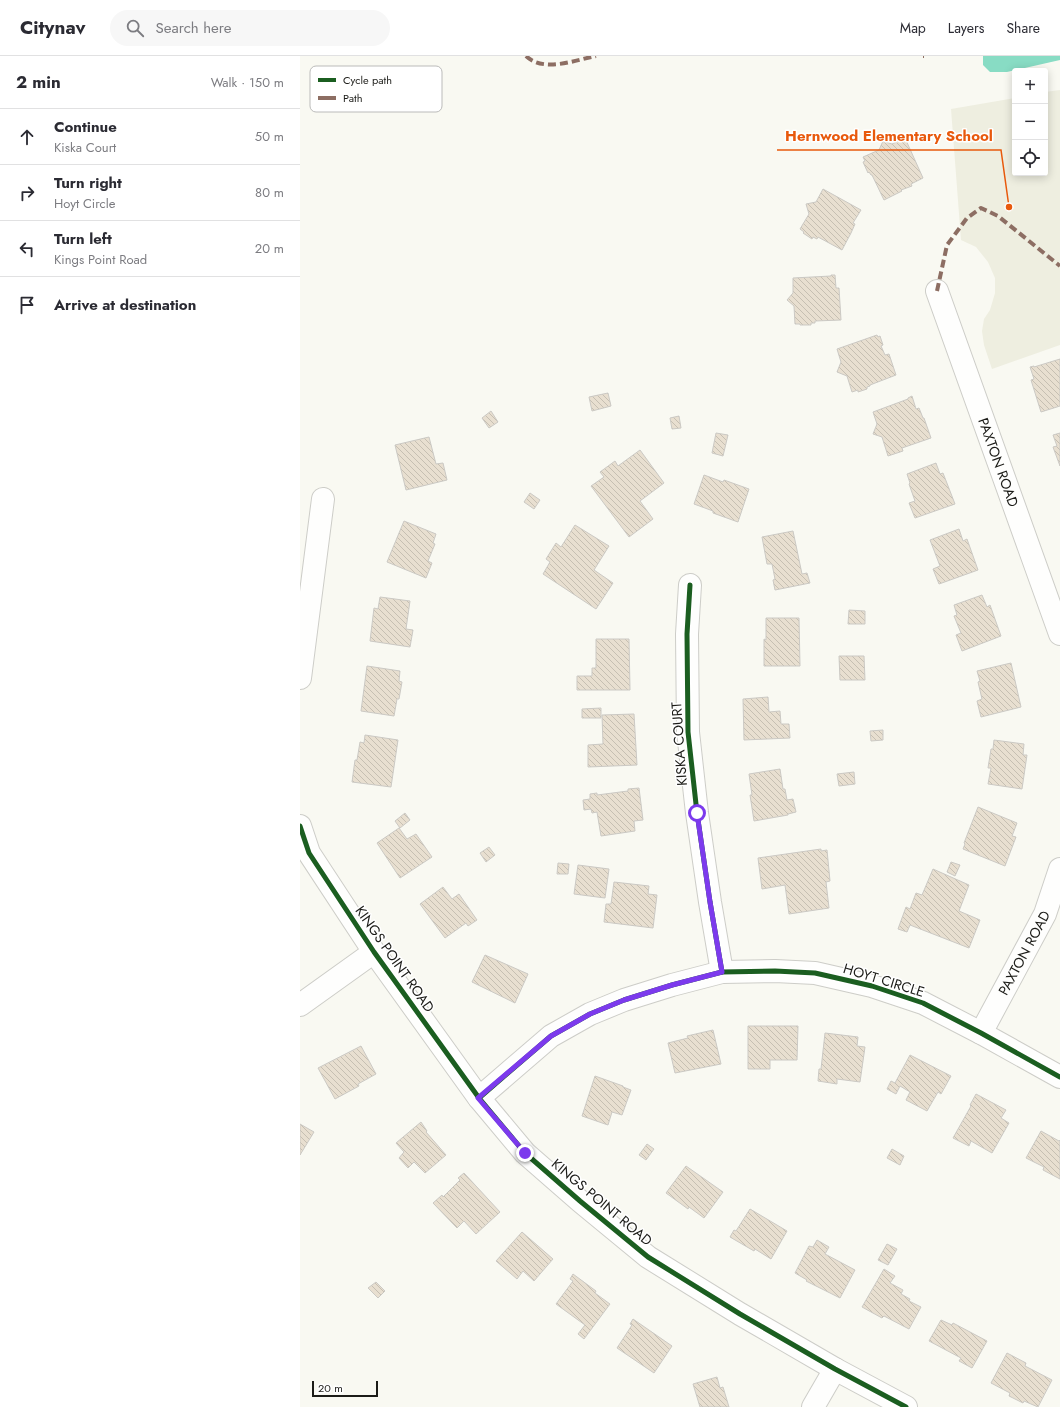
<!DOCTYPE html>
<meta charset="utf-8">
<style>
:root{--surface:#fff;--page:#f7f7f7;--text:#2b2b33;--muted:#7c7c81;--line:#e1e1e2}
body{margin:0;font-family:Jost,sans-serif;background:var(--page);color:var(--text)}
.controls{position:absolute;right:12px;top:12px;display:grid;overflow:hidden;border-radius:4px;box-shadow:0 2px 10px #0003}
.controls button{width:36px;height:36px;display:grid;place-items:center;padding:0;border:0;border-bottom:1px solid var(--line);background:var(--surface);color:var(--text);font:20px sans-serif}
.scale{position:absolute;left:12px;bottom:10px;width:66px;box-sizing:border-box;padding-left:4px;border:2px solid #1c1c18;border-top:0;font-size:11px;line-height:14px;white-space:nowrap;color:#1c1c18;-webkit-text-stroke:3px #fff;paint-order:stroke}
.stop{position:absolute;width:12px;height:12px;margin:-9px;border:3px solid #7c3aed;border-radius:50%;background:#fff}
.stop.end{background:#7c3aed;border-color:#fff;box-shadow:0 1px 4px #0008}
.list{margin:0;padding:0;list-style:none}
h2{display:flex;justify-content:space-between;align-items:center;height:52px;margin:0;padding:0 16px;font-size:17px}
h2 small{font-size:13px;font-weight:400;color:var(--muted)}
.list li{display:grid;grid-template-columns:26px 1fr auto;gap:12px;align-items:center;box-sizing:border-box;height:56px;padding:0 16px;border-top:1px solid var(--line)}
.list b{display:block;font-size:15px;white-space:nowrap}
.list p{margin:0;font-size:13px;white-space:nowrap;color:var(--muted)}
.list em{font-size:13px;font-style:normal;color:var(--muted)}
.icon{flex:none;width:22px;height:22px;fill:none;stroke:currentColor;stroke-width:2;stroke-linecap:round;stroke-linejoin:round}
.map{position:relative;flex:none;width:760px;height:1351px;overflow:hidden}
header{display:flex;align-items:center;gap:24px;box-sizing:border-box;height:56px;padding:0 20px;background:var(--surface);border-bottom:1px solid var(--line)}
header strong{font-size:19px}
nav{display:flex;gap:22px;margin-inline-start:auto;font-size:14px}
.search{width:280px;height:36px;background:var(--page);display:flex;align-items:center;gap:10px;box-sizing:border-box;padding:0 14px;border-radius:22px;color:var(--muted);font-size:15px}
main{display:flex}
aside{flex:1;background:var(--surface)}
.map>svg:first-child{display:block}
.built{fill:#eeeee0}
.water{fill:#88dcc4}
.building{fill:url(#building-back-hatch);stroke:#cbc9c4}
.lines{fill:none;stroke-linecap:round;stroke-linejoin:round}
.minor-casing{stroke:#cdcdc8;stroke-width:24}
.minor{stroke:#fefefd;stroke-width:22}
.quiet{stroke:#8d6e63;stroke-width:4;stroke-dasharray:8 4;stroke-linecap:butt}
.cycleway-casing{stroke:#fff;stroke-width:8}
.cycleway{stroke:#1b5e20;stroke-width:5}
.route{stroke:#7c3aed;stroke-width:5}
.labels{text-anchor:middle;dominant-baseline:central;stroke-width:3;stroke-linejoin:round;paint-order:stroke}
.street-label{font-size:14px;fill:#1c1c18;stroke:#fff}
.key{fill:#fff;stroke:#bbbbba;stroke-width:1}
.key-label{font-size:11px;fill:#1c1c18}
.leader{fill:none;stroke:#e8590c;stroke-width:1.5}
.callout-dot{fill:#e8590c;stroke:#fff;stroke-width:1.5}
.callout-label{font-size:15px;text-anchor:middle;font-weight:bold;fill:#e8590c;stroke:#fff;stroke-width:3;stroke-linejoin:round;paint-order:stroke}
</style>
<header>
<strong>Citynav</strong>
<div class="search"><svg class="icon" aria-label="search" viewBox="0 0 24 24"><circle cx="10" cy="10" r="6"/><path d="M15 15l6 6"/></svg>Search here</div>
<nav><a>Map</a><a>Layers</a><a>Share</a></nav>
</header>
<main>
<aside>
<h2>2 min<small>Walk · 150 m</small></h2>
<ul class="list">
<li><svg class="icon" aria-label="ahead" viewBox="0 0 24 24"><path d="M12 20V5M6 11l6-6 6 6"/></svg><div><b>Continue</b><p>Kiska Court</p></div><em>50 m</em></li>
<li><svg class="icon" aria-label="right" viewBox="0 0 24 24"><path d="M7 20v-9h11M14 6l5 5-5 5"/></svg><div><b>Turn right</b><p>Hoyt Circle</p></div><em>80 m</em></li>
<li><svg class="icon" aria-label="left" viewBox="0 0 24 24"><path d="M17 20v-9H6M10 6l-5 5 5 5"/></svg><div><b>Turn left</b><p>Kings Point Road</p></div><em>20 m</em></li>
<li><svg class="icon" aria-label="arrive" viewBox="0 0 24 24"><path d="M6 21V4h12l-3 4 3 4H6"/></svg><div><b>Arrive at destination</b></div></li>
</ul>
</aside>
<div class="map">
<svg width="760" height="1351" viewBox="0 0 760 1351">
<defs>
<pattern id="building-back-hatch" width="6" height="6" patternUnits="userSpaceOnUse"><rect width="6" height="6" fill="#e8dfd0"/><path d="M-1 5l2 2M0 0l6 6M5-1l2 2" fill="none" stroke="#c6bfb2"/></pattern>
</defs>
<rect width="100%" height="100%" fill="#f9f9f2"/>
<path class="built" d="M760,34V289L692,313L684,289L682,275L684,263L690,254L695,237V222L688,206L676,191L661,184L651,53L715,42V117H745V36Z"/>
<path class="water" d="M683,0H760V4L707,16H690L683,9Z"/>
<g class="building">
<path d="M605,82L623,122L611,128L612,130L601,134L602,135L584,144L572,119H571L569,116L568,117L563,106L565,105L563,101L579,94L583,85L592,88Z"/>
<path d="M523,133L561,154L553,167L555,168L551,177L542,194L518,181L517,183L513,181L512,183L503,177L504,176L500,173L509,158L506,148L516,146Z"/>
<path d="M531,219H535L536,232H539L541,264L515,265V267H511V269H500V268H495L494,250L487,244L493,237V222L531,220Z"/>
<path d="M577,279L578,281L580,280L583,289L581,290L585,299L589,298L596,319L570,329V330L567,331V333L558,336V334L552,336L547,320L537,316L541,306L537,293Z"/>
<path d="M760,303V350L741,356L731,324L734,323L730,311L734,310V311Z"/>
<path d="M308,337L311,350L292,355L289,341Z"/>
<path d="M612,340L616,353L619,352L623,362H624L631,382L602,392L603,395L588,400L582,381L573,378L577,368L573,356L608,343V342Z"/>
<path d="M191,355L198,366L189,372L182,362Z"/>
<path d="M379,360L381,372L372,373L370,362Z"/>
<path d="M416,377L428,379L423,400L412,397Z"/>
<path d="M760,377V410L753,391L757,390L753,379Z"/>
<path d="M129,381L136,408L143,407L147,424L106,434L95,389Z"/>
<path d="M340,394L364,427L340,445L353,463L329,481L291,430L304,421L300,416L315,405L318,410Z"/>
<path d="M636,407L640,418L643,417L655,448L615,462L609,447L615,445L609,428L610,427L607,418Z"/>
<path d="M404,419L423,426L424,424L449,433L438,466L413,457V455L394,448Z"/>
<path d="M230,437L240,444L234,453L224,446Z"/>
<path d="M104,465L136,478L133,487L135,488L128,505L132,507L126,522L87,506Z"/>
<path d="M275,469L309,490L294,514L313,527L296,553L243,518L250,506L246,503L256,487L261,491Z"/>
<path d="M659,473L663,485L667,483L678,514L639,528L633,513L640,510L630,484Z"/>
<path d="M493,475L502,518L507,517L510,527L475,534L473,524L475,523L472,508H467L462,481Z"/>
<path d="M682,539L687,551L690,549L701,580L662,595L656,579L661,577L654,560L657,559L654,549Z"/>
<path d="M80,541L110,545L106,573L113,574L110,591L70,585L74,552L78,553Z"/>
<path d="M549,554L565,555V568H548Z"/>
<path d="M466,562H499L500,610H464V583L466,584Z"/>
<path d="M296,583H329L330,634H277V620H292V612H296Z"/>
<path d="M539,600H564L565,624H540Z"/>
<path d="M711,607L721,651L681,661L677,645L682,643L678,626L680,625L677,615Z"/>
<path d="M67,610L100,615L99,625L102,626L99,643H97L94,660L61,655Z"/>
<path d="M468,641L469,656L480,655L481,668H489L490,682L444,684L443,643Z"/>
<path d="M301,652V662H282V653Z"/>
<path d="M334,658L337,709L288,711V689L303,688L302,659Z"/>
<path d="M583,674V684L571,685L570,675Z"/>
<path d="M65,679L98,684L91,731L52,726L55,704H57L60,686L64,687Z"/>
<path d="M694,684L724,688L723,699H727L722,733L688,728L691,712H688L691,693H693Z"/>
<path d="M480,713L483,733H485L487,744L493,743L496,756L488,758V759L454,765L450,739H452L449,718Z"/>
<path d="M554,716L555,728L539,730L537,718Z"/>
<path d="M339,732L343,764L334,765L335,775L301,780L297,756L292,757L291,753L284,754L283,744L290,743V738L297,737V739L328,735V733Z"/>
<path d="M678,751L717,767L712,780L716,781L705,810L663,793L665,788L664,787Z"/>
<path d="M105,757L110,764L100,772L95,765Z"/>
<path d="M99,772L107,783L116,778L132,801L100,822L77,787Z"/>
<path d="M189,791L195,799L186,806L180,797Z"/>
<path d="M521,793V795L527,794L530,825L526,826L529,852L489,858L485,829L462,833L458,802Z"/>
<path d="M651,806L660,809L655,820L647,816Z"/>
<path d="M258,807L269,808L268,818H257Z"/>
<path d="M278,809L309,813L305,842L274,838Z"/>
<path d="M633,813L669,829L659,855L680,864L669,892L610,869L607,876L598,873L606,851L610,853L616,837L622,839Z"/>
<path d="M314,826L349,830L348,838L357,839L353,872L304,866L306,848H311Z"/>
<path d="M143,831L152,843L159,838L177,864L168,870L166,867L145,882L120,848Z"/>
<path d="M185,899L228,918L215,947L172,926Z"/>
<path d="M448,970H498L497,1004H470V1013H448Z"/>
<path d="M413,974L421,1008L375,1017L368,987L388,982L387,980Z"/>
<path d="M525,977L558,981L557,990L565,991L560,1026L537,1023V1028L518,1025L519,1013H521Z"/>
<path d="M61,990L76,1018L58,1028L59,1030L35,1043L18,1012Z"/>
<path d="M610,999L651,1020L641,1038L638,1036L627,1055L606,1044L610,1036L600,1030L596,1038L587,1033L591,1025L595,1027Z"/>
<path d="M295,1020L323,1030V1031L331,1034L322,1059L312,1056L308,1069L282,1060Z"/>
<path d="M676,1038L706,1054L701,1062L709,1067L692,1097L671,1085L669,1090L653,1082L671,1050L670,1049Z"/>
<path d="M121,1066L127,1075L126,1076L146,1099L125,1117L114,1106L108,1112L99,1102L104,1096L96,1087Z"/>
<path d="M0,1068L14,1076L0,1099Z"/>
<path d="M741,1075L759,1085L760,1084V1123L743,1114L744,1111L726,1102Z"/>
<path d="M347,1088L354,1093L346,1104L339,1099Z"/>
<path d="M592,1093L604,1100L600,1109L587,1102Z"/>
<path d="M386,1110L423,1136L404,1162L389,1151L388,1153L366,1137Z"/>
<path d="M164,1117L200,1156L176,1178L164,1165L157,1172L133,1147L142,1139L143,1141L160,1124L158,1122Z"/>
<path d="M450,1153L487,1175L471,1203L455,1193L454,1195L430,1181L434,1174L436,1175Z"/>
<path d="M222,1176L253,1203L234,1225L223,1215L217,1223L196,1205Z"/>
<path d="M517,1184L529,1191L525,1198L555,1214L540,1242L506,1225L507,1224L495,1217L509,1190L513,1191Z"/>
<path d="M587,1188L597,1193L588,1209L578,1204Z"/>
<path d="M584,1213L595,1220L590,1227L603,1234L601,1238L610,1243L609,1245L621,1251L609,1273L584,1260L582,1262L562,1251Z"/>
<path d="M273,1218L296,1235L295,1237L310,1248L284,1283L278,1278L285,1269L256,1248L273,1225L270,1223Z"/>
<path d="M76,1226L85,1235L78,1242L68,1232Z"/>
<path d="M333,1263L372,1290L354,1317L317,1292L332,1269L330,1268Z"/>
<path d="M641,1264L652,1269L653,1267L687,1285L672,1312L659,1305L661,1302L629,1285Z"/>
<path d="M707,1297L726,1307L725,1310L752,1324L738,1351L724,1345L723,1347L709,1340L710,1337L691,1327Z"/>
<path d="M417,1321L420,1332L423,1331L429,1351H400L393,1328Z"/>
</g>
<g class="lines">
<g class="minor-casing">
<g id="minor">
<path id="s1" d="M637,235L760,578"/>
<path d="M390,529L387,578L388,676L397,757L410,846L422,916"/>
<path d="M0,622L23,443"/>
<path d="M0,770L9,797L74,896L179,1042L225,1097L280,1145L348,1201L440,1258L535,1313L606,1351"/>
<path d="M0,949L74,896"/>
<path id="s2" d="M681,977L745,858L760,813"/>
<path d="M179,1042L251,980L290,958L324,944L372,929L422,916L475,915L515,917L572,930L623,947L681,977L760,1021"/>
<path d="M513,1351L535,1313"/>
</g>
</g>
<use href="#minor" class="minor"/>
<g class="quiet">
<path d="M226,0C244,17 275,4 296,0"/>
<path d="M623,0H624"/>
<path d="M637,235L647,189L667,162L681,152L698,160L760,210"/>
</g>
<g class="cycleway-casing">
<g id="cycleway">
<path d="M390,529L387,578L388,676L397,757L410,846L422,916"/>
<path d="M0,770L9,797L74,896L179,1042L225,1097L280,1145L348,1201L440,1258L535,1313L606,1351"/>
<path d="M179,1042L251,980L290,958L324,944L372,929L422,916L475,915L515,917L572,930L623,947L681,977L760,1021"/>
</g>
</g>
<use href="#cycleway" class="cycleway"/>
</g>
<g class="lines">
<path class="route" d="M225,1097L178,1042L251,980L290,958L324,944L372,929L422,916L410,846L397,757"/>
</g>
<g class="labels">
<g class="street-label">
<text stroke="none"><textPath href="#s1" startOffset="182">PAXTON ROAD</textPath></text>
<text transform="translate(379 688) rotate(-94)">KISKA COURT</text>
<text stroke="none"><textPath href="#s2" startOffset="91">PAXTON ROAD</textPath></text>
<text transform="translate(95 903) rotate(55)">KINGS POINT ROAD</text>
<text transform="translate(584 924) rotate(17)">HOYT CIRCLE</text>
<text transform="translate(302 1146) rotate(40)">KINGS POINT ROAD</text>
</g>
</g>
<rect x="10" y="10" width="132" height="46" rx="6" class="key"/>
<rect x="18" y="22" width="18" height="4" fill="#1b5e20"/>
<rect x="18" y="40" width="18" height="4" fill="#8d6e63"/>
<g class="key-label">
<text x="43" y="28">Cycle path</text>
<text x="43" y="46">Path</text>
</g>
<path class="leader" d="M709 151L701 94H477"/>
<circle class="callout-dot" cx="709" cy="151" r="4"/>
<g class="callout-label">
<text x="589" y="85">Hernwood Elementary School</text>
</g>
</svg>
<div class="controls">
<button>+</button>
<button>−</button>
<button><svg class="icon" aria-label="locate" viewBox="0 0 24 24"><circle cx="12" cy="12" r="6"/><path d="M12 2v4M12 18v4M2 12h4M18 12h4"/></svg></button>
</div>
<div class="scale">20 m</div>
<div class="stop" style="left:397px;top:757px"></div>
<div class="stop end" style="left:225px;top:1097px"></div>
</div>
</main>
